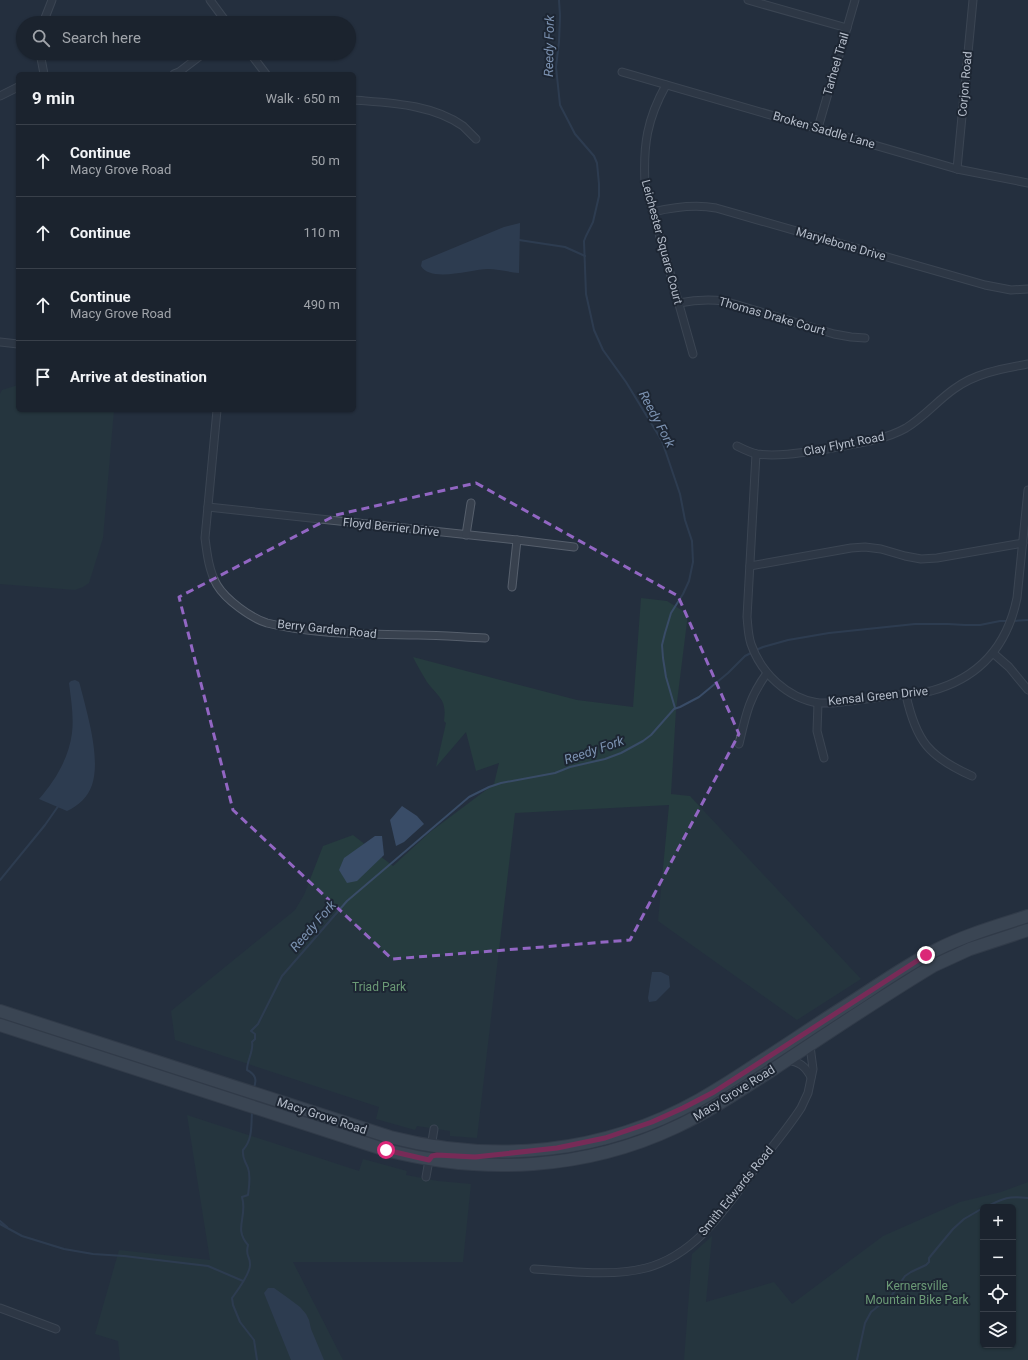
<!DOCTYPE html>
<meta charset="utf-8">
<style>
:root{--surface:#1b232e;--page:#242b36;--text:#f1f3f6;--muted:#a0a4aa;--line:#39404a}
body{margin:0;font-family:Roboto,sans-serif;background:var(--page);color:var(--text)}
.controls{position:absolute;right:12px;bottom:12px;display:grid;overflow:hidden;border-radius:6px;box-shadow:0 1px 3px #0004}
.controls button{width:36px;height:36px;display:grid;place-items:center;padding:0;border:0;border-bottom:1px solid var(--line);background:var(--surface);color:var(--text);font:20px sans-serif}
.stop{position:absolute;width:12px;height:12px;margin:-9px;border:3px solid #db2777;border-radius:50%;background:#fff}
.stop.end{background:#db2777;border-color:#fff;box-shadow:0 1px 4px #0008}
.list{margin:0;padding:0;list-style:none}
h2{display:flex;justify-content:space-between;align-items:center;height:52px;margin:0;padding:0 16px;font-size:17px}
h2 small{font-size:13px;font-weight:400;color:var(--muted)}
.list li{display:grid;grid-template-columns:26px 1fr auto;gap:12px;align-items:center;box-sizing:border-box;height:72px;padding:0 16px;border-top:1px solid var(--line)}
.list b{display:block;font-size:15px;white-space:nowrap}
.list p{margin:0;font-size:13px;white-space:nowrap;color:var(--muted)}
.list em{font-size:13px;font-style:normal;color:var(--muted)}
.icon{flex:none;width:22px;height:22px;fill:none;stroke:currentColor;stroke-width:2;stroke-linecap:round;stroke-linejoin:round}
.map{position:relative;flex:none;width:1028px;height:1360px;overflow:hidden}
.search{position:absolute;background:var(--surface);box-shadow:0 1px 3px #0004;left:16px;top:16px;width:340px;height:44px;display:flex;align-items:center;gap:10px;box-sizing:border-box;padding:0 14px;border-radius:22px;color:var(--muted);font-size:15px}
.panel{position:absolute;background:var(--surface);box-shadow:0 1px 3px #0004;left:16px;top:72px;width:340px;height:340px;border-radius:6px}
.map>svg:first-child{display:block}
.green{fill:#263c3f;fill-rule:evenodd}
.water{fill:#394c67}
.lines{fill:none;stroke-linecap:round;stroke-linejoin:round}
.stream{stroke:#394c67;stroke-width:2}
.street-casing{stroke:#565f6c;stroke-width:9}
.primary-casing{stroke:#414a57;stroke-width:14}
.street{stroke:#38414e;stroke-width:7}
.primary{stroke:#56606e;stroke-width:12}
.route{stroke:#db2777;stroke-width:5}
.marked{fill:none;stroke:#9266c3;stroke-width:3;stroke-dasharray:8 5;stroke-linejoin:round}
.labels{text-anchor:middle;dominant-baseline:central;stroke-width:4;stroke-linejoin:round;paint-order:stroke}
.street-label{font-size:12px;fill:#b4bcc9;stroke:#1d2633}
.park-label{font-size:12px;fill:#6b9a76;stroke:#1d2633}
.water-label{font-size:13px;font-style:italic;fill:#7c92b1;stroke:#1d2633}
</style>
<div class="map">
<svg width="1028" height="1360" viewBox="0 0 1028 1360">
<rect width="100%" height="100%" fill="#242f3e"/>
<g class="green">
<path d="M18,385V410H114L103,538L89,583L83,587L75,590L0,584V394L2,390Z"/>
<path d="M641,598L667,601L688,614L676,710L671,794L690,796L861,979L797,1020L658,921L669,805L515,813L477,1138L450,1136V1131L417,1126L415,1130L376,1119L379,1107L175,1040L171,1011L295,910L304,895L323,846L353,835L393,866L430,832L494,784L499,763L476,771L466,732L436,767L446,723L444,721C447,699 439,698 427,682C422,674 417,665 413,657L577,700L633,707Z"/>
<path d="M187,1115L359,1171L363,1159L407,1171L406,1175L438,1181L471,1184L463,1262H293L343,1360H120L118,1341L95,1334L119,1250L210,1260Z"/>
<path d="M1028,1182V1360H684L692,1254L712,1236L706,1302L774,1282L792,1304L883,1236L960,1202L1001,1192ZM983,1207H1013V1345H983Z"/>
</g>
<g class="water">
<path d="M520,223L519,273C509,272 498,269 488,269C472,269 431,283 421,266L422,261L504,227Z"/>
<path d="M75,680L79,682L80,685C87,713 101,758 92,785C88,797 78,806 67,811L39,799C55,781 69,758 72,733C74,717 71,699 69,683L71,681Z"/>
<path d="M402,806L417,816L424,824L404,842L396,846L390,820Z"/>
<path d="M375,836H382L384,855L357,881L347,883L339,870L344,858Z"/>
<path d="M652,972H661L669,976L670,987L656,1001L649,1002L648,998Z"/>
<path d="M268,1288H274L288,1298L300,1307L306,1314L309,1320L311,1329L324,1360H291L264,1293Z"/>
</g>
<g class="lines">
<g class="stream">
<path d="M559,0L560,16L559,42L556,67L560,105L575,134L594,156L597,163L599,184V196L593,222L586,236L584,241L586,294L594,330L603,350L626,382L662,441L680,494L685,520L692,541L693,562L689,581L683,594L671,613L665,633L662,645L663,658L666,677L675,708"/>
<path d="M519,240L565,247L585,256"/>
<path d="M1013,621L1028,620"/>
<path d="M756,650L763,647L788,640L829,633L915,624H948L965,625H980L1000,621H1009"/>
<path d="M0,880L45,825L59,805"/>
<path d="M253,1089C258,1080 255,1074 247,1070C247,1060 254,1051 252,1042L255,1039V1034L251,1031L258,1024L282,976L347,901L469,797L489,787L501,783L555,773L570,767L605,759L621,753L643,741L651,735L674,709L680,707L699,697L728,673L745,656L753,652"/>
<path d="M252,1112C251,1125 253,1139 243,1150C242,1159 245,1160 248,1168C251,1176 249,1187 248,1195L242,1197C248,1217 233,1228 248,1245C245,1257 250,1255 250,1264C251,1273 237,1291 232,1298L233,1305L240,1322L254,1340L257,1360"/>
<path d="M986,1207C1004,1198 1007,1196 1028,1198"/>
<path d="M0,1221L7,1227"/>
<path d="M0,1224L22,1236L64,1249L93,1254L124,1256L208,1266L243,1281"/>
<path d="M857,1360L865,1323L871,1312L892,1295L905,1276L911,1272L926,1265L929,1262V1258L938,1247L953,1229L964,1219L983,1208"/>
</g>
<g class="street-casing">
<g id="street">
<path d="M210,0L227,23"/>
<path d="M748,0L847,28"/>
<path d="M43,23L52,0"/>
<path d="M40,53L44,74"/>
<path d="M250,53L266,74"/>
<path d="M622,72L957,169L1028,183"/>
<path d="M174,74L179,72L204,53"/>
<path d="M666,85C647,119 643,145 645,184L693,354"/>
<path d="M0,96L18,87"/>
<path d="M354,100C390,103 432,104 463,126C467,130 472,135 476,139"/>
<path d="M818,128L855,0"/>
<path d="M957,169L973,0"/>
<path d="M653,212C674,207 694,204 716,208L985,285L1011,290L1028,289"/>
<path d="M679,303C694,300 708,299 724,301L834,334L851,337L865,338"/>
<path d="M0,342L18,344"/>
<path d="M217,410L205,538C207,554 209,571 217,585C226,600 251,618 267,623C314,635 370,634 418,635C440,635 462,637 485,638"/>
<path d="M737,446C743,449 751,453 757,454C779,457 806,452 827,449C853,444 883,441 906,428C924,417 937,401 954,389C976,373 1001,369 1028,364"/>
<path d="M756,454L747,617C748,626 748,635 751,644C761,673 787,698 818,703C823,703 828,703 833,703L931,691C979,678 1007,647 1017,598L1028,490"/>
<path d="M208,507L517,540L574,547"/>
<path d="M466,535L471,503"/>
<path d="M750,566L851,548L865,547L881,549L905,556L921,559L937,558L1023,543"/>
<path d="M512,587L517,540"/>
<path d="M993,653L1009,667L1028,690"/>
<path d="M906,695C916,741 929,757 972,776"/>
<path d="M818,703L817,731L824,758"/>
<path d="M739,744C746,714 749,698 767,673"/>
<path d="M787,1060C800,1062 805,1066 811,1077"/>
<path d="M431,1147L434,1129"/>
<path d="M426,1177L429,1160"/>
<path d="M534,1269C569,1271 611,1277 646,1268C697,1255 727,1206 757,1166C772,1147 788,1128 801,1108L808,1093L813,1069L810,1046"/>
<path d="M0,1308L56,1329"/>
</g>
</g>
<g class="primary-casing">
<g id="primary">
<path d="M0,1011L390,1137C495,1164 603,1154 699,1100C718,1089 737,1077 755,1065C785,1046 814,1026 844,1007C874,988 904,966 936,950C965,935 997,926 1028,916"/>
<path d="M0,1025L386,1150C483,1175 585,1170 676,1127C710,1111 741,1090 772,1070C825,1035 878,999 933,966L970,949L1028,930"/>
</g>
</g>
<use href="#street" class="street"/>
<use href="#primary" class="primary"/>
</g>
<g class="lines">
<path class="route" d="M386,1150L429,1160L432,1156L437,1155L475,1157L557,1148L605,1138L652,1122L683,1108L714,1092L926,955"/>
</g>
<path d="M0 0H1028V1360H0ZM476,483L678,596L739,734L630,940L392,959L233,810L179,597L336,515Z" fill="#242f3e" fill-opacity=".55" fill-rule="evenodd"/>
<path class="marked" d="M476,483L678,596L739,734L630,940L392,959L233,810L179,597L336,515Z"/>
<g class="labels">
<g class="street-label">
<text transform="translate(836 64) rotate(-74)">Tarheel Trail</text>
<text transform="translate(965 84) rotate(-85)">Corjon Road</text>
<text transform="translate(824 130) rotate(16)">Broken Saddle Lane</text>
<text transform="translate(662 242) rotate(75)">Leichester Square Court</text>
<text transform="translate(841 244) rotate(16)">Marylebone Drive</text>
<text transform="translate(772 316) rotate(16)">Thomas Drake Court</text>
<text transform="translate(844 444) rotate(-11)">Clay Flynt Road</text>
<text transform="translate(391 527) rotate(6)">Floyd Berrier Drive</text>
<text transform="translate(327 629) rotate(6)">Berry Garden Road</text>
<text transform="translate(878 696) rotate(-6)">Kensal Green Drive</text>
<text transform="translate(734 1093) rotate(-32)">Macy Grove Road</text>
<text transform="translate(322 1116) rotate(18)">Macy Grove Road</text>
<text transform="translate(736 1191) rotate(-51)">Smith Edwards Road</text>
</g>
<g class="park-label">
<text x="379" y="987">Triad Park</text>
<text x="917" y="1286">Kernersville<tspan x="917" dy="14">Mountain Bike Park</tspan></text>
</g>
<g class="water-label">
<text transform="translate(549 46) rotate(-89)">Reedy Fork</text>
<text transform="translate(657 419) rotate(62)">Reedy Fork</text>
<text transform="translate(594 750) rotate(-19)">Reedy Fork</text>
<text transform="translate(313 926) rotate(-49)">Reedy Fork</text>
</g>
</g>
</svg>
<div class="controls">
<button>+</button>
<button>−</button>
<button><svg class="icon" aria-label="locate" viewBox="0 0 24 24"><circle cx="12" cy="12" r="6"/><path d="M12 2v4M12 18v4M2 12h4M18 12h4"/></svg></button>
<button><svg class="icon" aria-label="layers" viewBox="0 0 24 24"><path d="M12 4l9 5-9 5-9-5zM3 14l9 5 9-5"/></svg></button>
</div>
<div class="stop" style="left:386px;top:1150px"></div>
<div class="stop end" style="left:926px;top:955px"></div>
<div class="search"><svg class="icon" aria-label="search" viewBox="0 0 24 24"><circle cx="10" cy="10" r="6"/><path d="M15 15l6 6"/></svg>Search here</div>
<section class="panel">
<h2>9 min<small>Walk · 650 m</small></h2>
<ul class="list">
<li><svg class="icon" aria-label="ahead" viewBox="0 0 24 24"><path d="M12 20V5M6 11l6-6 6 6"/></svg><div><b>Continue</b><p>Macy Grove Road</p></div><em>50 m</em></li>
<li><svg class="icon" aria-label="ahead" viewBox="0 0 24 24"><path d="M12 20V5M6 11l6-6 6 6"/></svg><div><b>Continue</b></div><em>110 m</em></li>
<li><svg class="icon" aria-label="ahead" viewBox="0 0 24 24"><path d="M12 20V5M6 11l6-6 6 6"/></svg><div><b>Continue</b><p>Macy Grove Road</p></div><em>490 m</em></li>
<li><svg class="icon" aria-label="arrive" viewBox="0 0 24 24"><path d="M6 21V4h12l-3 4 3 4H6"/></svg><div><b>Arrive at destination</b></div></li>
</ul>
</section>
</div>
